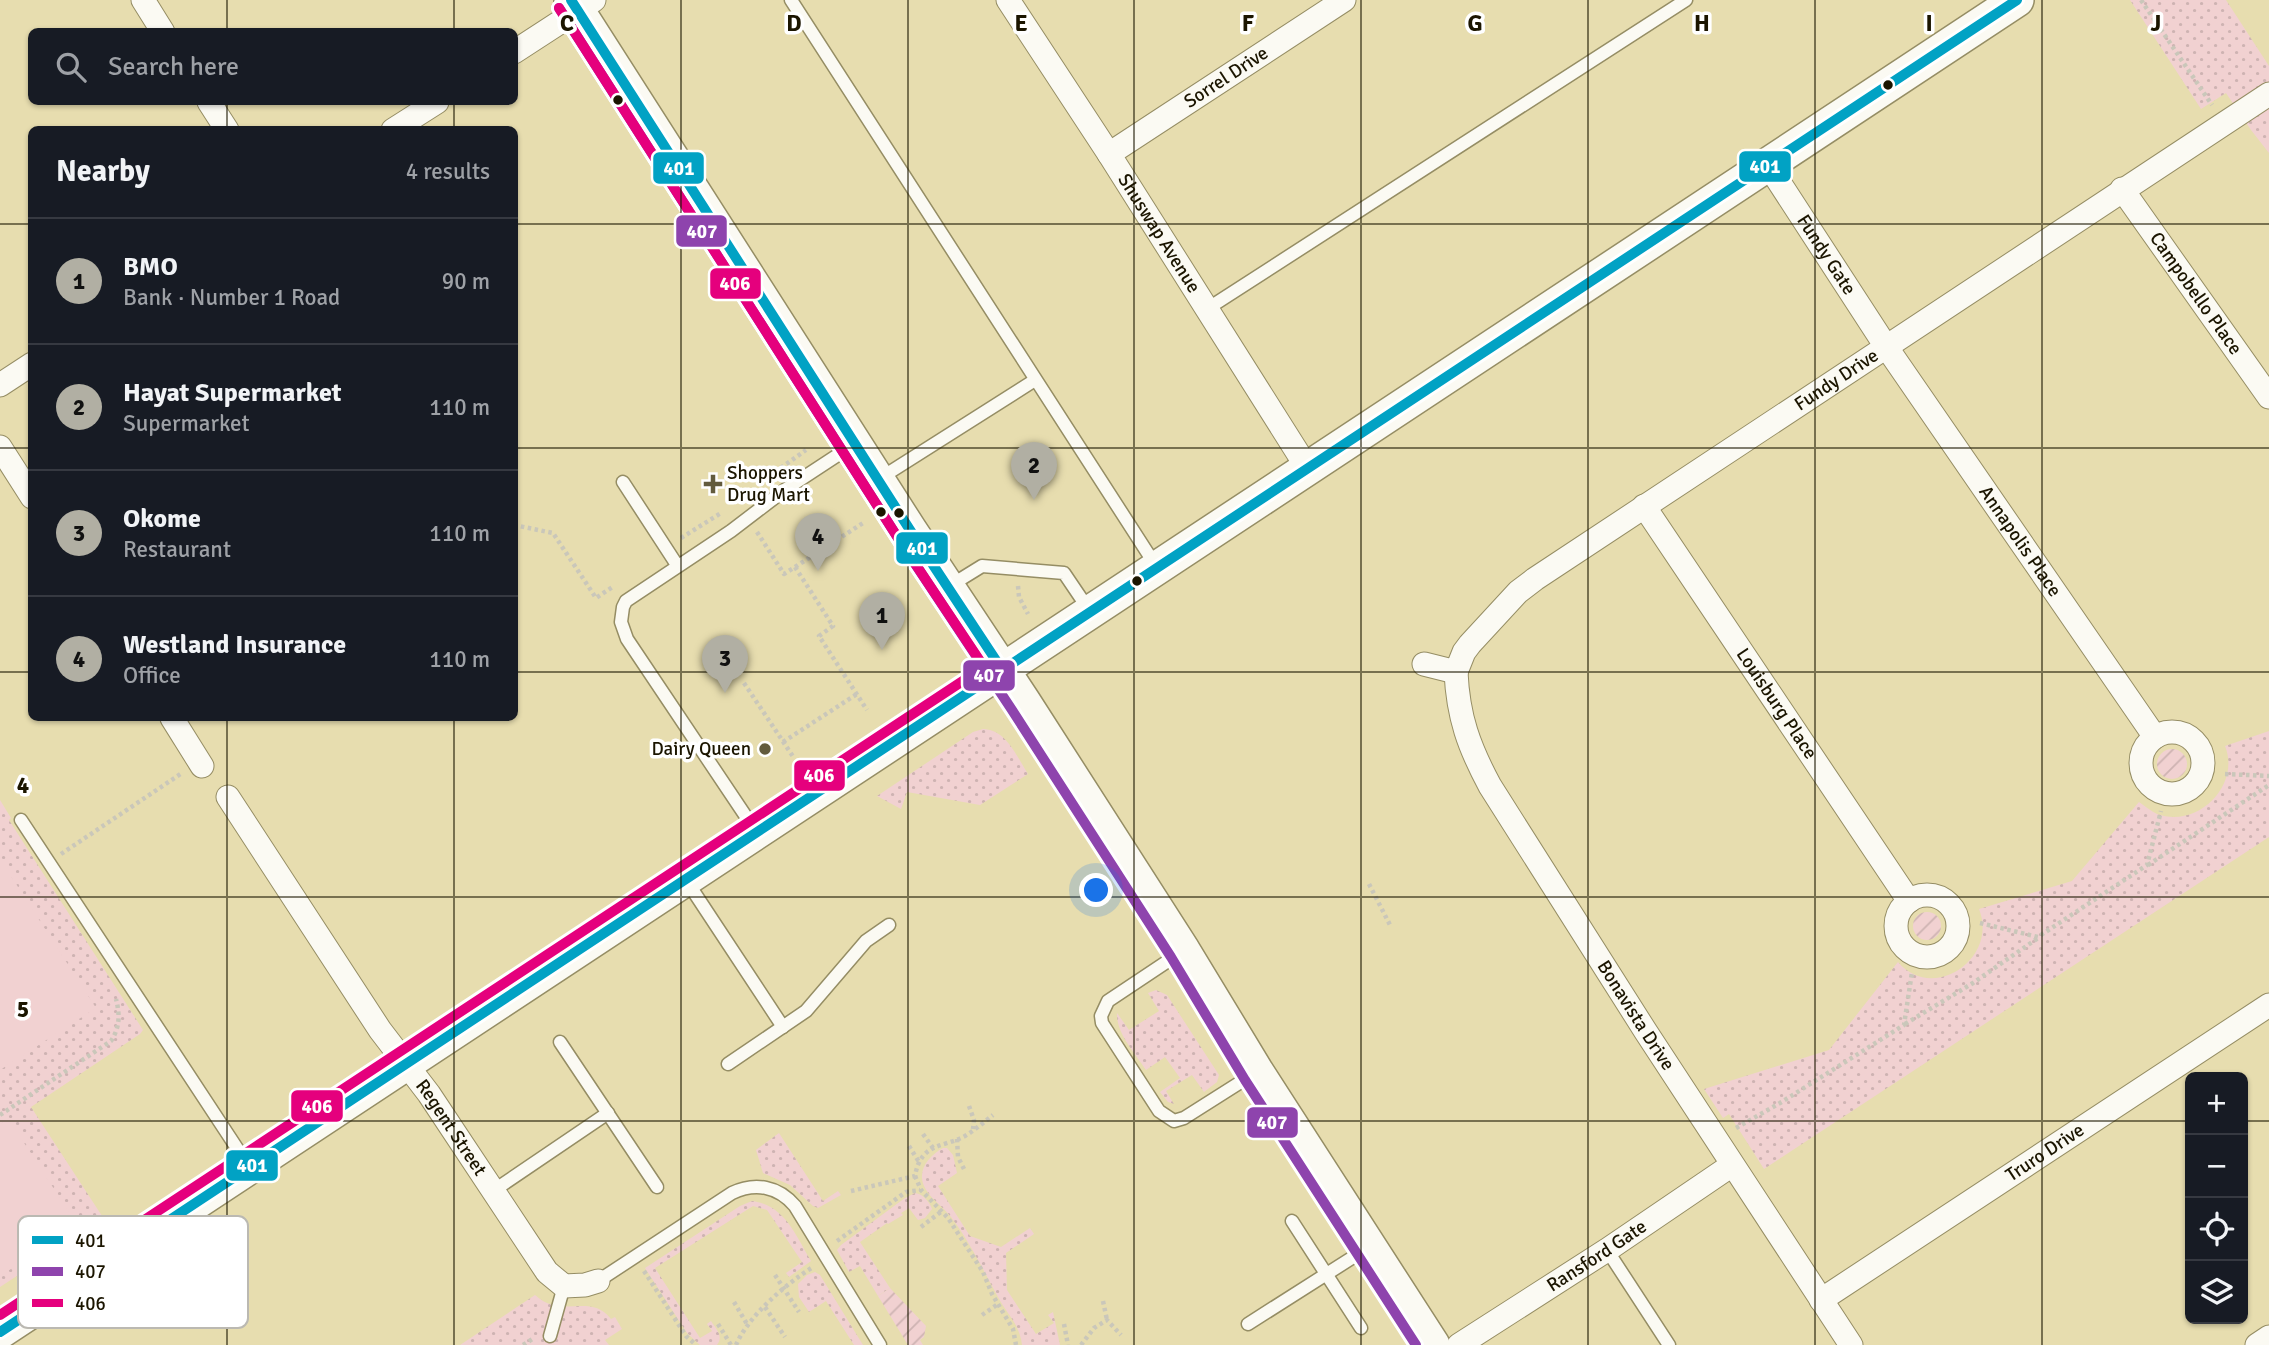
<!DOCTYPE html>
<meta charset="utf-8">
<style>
:root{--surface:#171b24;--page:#20242c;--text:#f1f3f6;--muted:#9ea1a6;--line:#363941;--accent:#b1afa3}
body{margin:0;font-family:Signika,sans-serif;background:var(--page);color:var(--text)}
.controls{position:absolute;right:21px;bottom:21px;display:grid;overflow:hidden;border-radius:10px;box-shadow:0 2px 5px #0004}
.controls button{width:63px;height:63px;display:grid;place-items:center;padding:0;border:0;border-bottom:2px solid var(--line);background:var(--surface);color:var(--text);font:35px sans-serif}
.you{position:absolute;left:1097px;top:891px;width:24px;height:24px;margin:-18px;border:5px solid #fff;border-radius:50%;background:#1a73e8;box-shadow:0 0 0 10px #1a73e833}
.badge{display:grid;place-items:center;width:46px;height:46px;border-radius:50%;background:var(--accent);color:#111;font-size:23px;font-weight:700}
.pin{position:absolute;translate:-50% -58px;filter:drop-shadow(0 2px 4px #0008)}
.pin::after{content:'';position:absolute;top:37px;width:24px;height:21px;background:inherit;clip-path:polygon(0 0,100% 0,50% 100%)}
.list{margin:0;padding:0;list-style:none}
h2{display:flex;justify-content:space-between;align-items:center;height:91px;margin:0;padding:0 28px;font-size:30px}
h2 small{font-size:23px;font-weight:400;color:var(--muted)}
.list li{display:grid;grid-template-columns:46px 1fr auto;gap:21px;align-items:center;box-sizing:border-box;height:126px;padding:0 28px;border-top:2px solid var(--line)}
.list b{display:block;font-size:26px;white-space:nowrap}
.list p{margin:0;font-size:23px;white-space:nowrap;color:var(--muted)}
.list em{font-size:23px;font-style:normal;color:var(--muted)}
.icon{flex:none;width:38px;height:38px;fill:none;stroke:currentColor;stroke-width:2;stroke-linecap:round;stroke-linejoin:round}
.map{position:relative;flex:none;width:2269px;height:1345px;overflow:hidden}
.search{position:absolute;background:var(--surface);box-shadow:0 2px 5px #0004;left:28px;top:28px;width:490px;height:77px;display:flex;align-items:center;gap:18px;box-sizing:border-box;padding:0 24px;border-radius:10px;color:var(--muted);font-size:26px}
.panel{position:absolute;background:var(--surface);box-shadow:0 2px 5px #0004;left:28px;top:126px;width:490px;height:595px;border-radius:10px}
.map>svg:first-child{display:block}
.grass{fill:url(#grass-dots)}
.garden{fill:url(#garden-furrows)}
.pitch{fill:#f1d1d1}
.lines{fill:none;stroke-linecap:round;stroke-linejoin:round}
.lane-casing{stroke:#958d64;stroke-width:15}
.street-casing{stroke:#958d64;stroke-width:25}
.secondary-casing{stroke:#958d64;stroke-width:36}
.path{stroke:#cac7ba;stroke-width:4.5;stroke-dasharray:3.5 3.5;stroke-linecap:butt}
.lane{stroke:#fbfaf3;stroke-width:12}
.street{stroke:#fbfaf3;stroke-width:23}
.secondary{stroke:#fbfaf3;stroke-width:33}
.bus-1-casing{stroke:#fff;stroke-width:16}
.bus-2-casing{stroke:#fff;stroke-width:16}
.bus-3-casing{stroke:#fff;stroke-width:16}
.bus-1{stroke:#01a2c4;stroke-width:10}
.bus-2{stroke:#8e44ad;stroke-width:10}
.bus-3{stroke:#e5007d;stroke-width:10}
.grid{fill:none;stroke:#1b1500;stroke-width:2;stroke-opacity:0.55}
.bus-dot{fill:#1b1500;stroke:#fff;stroke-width:2.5}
.poi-dot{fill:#625b3d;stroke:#fff;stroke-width:2.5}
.labels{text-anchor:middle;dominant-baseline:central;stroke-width:7;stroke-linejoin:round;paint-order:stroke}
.street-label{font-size:19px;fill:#1b1500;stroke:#fff}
.poi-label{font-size:19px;fill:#1b1500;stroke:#fff;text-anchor:start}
.key{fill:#fff;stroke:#bbb9b2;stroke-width:2}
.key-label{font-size:19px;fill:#1b1500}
.grid-label{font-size:23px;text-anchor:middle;font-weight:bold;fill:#1b1500;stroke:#fff;stroke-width:7;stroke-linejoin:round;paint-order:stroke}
.line-badge{stroke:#fff;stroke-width:2.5}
.badge-label{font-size:19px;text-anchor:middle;font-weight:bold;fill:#fff}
</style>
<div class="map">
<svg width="2269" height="1345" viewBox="0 0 2269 1345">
<defs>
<pattern id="grass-dots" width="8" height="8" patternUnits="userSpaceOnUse" patternTransform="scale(1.75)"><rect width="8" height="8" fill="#f1d1d1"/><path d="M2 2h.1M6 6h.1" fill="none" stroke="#ceb3b2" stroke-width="1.8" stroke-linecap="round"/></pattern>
<pattern id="garden-furrows" width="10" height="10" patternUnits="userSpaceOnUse" patternTransform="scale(1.75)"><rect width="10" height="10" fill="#f1d1d1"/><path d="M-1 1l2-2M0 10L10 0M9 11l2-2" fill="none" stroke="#ceb3b2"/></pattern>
</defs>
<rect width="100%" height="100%" fill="#e7ddaf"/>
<g class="grass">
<path d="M2130,0H2226L2269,66V153L2251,130L2226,93L2201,109Z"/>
<path d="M983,729C1006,729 1017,757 1028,774L980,805L907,792L901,809L877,796L973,732Z"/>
<path d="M2269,731V837L1764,1169L1729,1114L1723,1118L1704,1089L1829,1050L1898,962C1932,1003 1999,959 1979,909L2072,881L2139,802C2145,806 2151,811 2157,814C2198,829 2241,785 2225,746Z"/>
<path d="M0,800L11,818L9,820L143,1030L140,1034L31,1107L104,1219L0,1287Z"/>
<path d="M1156,990L1167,995L1219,1075L1217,1082L1204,1092L1192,1075L1166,1091L1174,1104L1168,1102L1160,1092L1180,1078L1165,1057L1146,1070C1135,1053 1116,1033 1117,1013L1129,1030L1159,1011L1148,993Z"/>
<path d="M779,1133L823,1201L838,1191L841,1195L818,1208L813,1206L790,1185L763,1173L756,1150Z"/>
<path d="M943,1148H947L953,1155L957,1173L938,1186L970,1236L1001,1247L1030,1228L1034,1234L1006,1253L1007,1290L1036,1334L1054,1323L1048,1315L1053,1312L1060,1345H1022C1020,1325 1007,1314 998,1297C983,1270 970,1242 951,1217C942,1205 923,1194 922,1178C921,1165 932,1154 943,1148Z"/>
<path d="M915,1193C923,1194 929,1201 932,1209L925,1218L918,1220L909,1208L901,1213L903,1215L888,1224L887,1223L860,1242L890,1288L878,1296L860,1266L849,1272L837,1250L841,1245L905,1198Z"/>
<path d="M752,1201C785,1205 796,1236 811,1261L789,1277L786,1273L802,1262L767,1210L753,1206L655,1268L700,1338L712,1331L707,1324L711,1321C716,1329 724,1336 717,1345H700L687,1333L645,1268L740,1206Z"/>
<path d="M815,1272L820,1275L863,1345H854L826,1301L809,1312L799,1297L798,1284L807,1275Z"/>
<path d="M535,1295C562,1320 590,1292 611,1319L615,1317L622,1329L605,1340L609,1345H460Z"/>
</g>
<g class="garden">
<circle cx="2172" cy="764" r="15"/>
<circle cx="1927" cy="926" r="14"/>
<path d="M890,1288L926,1326L924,1337L920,1340L923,1345H908L878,1296Z"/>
</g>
<g class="pitch">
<path d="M0,859L96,1008L0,1070Z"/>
<path d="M8,1118L78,1226L0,1276V1124Z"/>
</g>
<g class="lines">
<g class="lane-casing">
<g id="lane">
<path d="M791,0L1156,566"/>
<path d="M1207,309L1686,0"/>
<path d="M879,479L1035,380"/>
<path d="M623,482L677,565"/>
<path d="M948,587L982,566L1064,573L1089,610"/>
<path d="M21,820L248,1165"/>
<path d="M757,833L627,639L621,622L623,607L626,601L731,531L786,489L853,445"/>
<path d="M686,880L783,1027"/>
<path d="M1183,951L1108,1001L1101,1016L1102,1023L1159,1111L1174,1121L1184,1118L1255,1073"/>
<path d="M560,1042L657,1187"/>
<path d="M728,1064L806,1011L866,941L889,925"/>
<path d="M493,1191L608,1113"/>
<path d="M1292,1221L1361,1328"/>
<path d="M1607,1250L1669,1345"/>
<path d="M598,1281L732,1193C755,1182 778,1186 795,1206L880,1345"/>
<path d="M1248,1324L1369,1247"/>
<path d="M550,1336L564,1286"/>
</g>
</g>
<g class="street-casing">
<g id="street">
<path d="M143,0L163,32"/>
<path id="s1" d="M1008,0L1109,154L1308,469"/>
<path d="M514,52L594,0"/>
<path d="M209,102L227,130"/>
<path d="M393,130L437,102"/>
<path id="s2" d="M1109,154L1344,0"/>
<path id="s3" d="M1768,165L1885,345L2155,737"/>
<path id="s4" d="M2122,189L2269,397"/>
<path d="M0,385L32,364"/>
<path d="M0,447L32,497"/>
<path id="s5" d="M1644,506L1909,901"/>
<path id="s6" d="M1424,664L1456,672L1464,652L1470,644L1518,592L1535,579L2269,94"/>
<path id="s7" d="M1456,672C1458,717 1469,747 1490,786L1646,1032L1851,1345"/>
<path d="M172,718L202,766"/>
<circle cx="2172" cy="763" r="31"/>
<path id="s8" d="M228,797L380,1030L429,1094L547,1272L564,1286L585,1285L598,1281"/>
<circle cx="1927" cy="926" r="31"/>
<path id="s9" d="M1821,1300L2269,1005"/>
<path id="s10" d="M1459,1345L1607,1250L1732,1165"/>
<path d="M2257,1345L2269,1337"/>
</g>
</g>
<g class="secondary-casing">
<g id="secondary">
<path d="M571,0L910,530L1024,702L1183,950L1257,1072L1433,1345"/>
<path d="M0,1332L2017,0"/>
</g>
</g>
<g class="path">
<path d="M2141,0L2212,105"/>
<path d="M775,472L806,450"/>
<path d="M514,525L553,533L596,598L614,586"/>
<path d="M757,532L784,574L795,567L833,626L819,636L867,710"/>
<path d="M681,538L721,513"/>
<path d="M795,567L863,523"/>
<path d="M1018,586L1019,597L1028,614"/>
<path d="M744,683L794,758"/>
<path d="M783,742L857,694"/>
<path d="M2225,774L2269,776"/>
<path d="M61,854L182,773"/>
<path d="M2148,865L2269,785"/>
<path d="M1369,884L1390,925"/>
<path d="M1980,923L2038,937L2147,865L2161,811"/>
<path d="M1905,1024L1973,983L2038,938"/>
<path d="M969,1106L974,1120L973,1129"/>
<path d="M0,1115L111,1041C120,1027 120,1015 116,999"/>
<path d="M1736,1128L1780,1103L1904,1025L1912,972"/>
<path d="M923,1134L933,1148"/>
<path d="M957,1139L958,1157L965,1171"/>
<path d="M909,1146L919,1162"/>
<path d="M915,1176L921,1190L948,1218L983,1272L992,1294L1013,1329L1016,1345"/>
<path d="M851,1191L915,1176C921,1142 943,1148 965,1136C975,1130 984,1122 993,1115"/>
<path d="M921,1227L942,1211"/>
<path d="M837,1241L906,1192L920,1190"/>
<path d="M644,1271L686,1336L696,1345"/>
<path d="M775,1275L799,1312"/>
<path d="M1103,1301L1107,1320"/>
<path d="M734,1302L747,1324"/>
<path d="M765,1307L785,1337"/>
<path d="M982,1315L998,1304"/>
<path d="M718,1324L731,1345"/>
<path d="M1064,1324L1068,1345"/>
<path d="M523,1345L534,1338"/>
<path d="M736,1345C749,1315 786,1284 813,1267"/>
<path d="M1081,1345L1094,1328L1107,1320L1121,1335"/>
</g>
<use href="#lane" class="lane"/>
<use href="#street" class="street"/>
<use href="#secondary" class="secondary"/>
<g class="bus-1-casing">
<g id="bus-1">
<path d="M571,0L910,530L1003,671"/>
<path d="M0,1332L2017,0"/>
</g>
</g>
<g class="bus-2-casing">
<path id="bus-2" d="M559,8L898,538L1012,710L1171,957L1245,1080L1416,1345"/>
</g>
<g class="bus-3-casing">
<path id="bus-3" d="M0,1315L984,667L898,538L559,8"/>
</g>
<use href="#bus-1" class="bus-1"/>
<use href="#bus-2" class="bus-2"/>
<use href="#bus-3" class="bus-3"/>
</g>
<path class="grid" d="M227,0V32M454,0V32M681,0V1345M908,0V1345M1134,0V1345M1361,0V1345M1588,0V1345M1815,0V1345M2042,0V1345M227,102V130M454,102V130M0,224H32M514,224H2269M0,448H32M514,448H2269M0,672H32M514,672H2269M227,718V1345M454,718V1345M0,897H2269M0,1121H2190M2243,1121H2269"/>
<g class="bus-dot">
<circle cx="1888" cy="85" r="6"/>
<circle cx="618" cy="100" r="6"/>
<circle cx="881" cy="512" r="6"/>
<circle cx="899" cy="513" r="6"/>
<circle cx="1137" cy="581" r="6"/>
</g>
<g class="poi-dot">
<path d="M709.5 473.5h7v7h7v7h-7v7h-7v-7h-7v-7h7z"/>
<circle cx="765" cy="749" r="7"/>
</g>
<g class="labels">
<g class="street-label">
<text stroke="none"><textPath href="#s2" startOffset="140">Sorrel Drive</textPath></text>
<text stroke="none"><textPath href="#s1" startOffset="278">Shuswap Avenue</textPath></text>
<text stroke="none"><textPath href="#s3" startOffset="107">Fundy Gate</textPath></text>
<text stroke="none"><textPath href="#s4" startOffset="128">Campobello Place</textPath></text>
<text stroke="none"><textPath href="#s6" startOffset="518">Fundy Drive</textPath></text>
<text stroke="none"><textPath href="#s3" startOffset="453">Annapolis Place</textPath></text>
<text stroke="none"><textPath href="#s5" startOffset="238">Louisburg Place</textPath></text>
<text stroke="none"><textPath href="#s7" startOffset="392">Bonavista Drive</textPath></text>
<text stroke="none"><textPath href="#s8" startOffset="399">Regent Street</textPath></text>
<text stroke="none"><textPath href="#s9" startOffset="268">Truro Drive</textPath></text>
<text stroke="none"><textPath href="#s10" startOffset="164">Ransford Gate</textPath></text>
</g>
<g class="poi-label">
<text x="727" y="473">Shoppers<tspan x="727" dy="22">Drug Mart</tspan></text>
<text x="751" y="749" text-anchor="end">Dairy Queen</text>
</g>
</g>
<rect x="18" y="1216" width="230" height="112" rx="10" class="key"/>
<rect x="32" y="1236" width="31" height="8" fill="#01a2c4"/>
<rect x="32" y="1267" width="31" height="9" fill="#8e44ad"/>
<rect x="32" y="1299" width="31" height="8" fill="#e5007d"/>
<g class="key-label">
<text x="75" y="1247">401</text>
<text x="75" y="1278">407</text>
<text x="75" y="1310">406</text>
</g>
<g class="grid-label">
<text x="567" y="31">C</text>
<text x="794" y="31">D</text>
<text x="1021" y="31">E</text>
<text x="1248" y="31">F</text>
<text x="1475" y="31">G</text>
<text x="1702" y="31">H</text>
<text x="1929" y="31">I</text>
<text x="2156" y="31">J</text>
<text x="23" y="793">4</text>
<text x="23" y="1017">5</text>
</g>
<g class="line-badge">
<rect x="1738" y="150" width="54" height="33" rx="7" fill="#01a2c4"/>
<rect x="652" y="151" width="53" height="34" rx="7" fill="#01a2c4"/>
<rect x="675" y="214" width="53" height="34" rx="7" fill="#8e44ad"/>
<rect x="709" y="267" width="53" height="33" rx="7" fill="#e5007d"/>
<rect x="895" y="531" width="54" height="34" rx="7" fill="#01a2c4"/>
<rect x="962" y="659" width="54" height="33" rx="7" fill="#8e44ad"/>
<rect x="793" y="759" width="53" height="33" rx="7" fill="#e5007d"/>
<rect x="290" y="1089" width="54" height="34" rx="7" fill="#e5007d"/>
<rect x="1246" y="1106" width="53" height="33" rx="7" fill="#8e44ad"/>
<rect x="225" y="1149" width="54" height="33" rx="7" fill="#01a2c4"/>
</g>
<g class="badge-label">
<text x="1765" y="173">401</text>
<text x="679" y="175">401</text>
<text x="702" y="238">407</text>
<text x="735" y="290">406</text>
<text x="922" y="555">401</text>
<text x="989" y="682">407</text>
<text x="819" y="782">406</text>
<text x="317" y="1113">406</text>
<text x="1272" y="1129">407</text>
<text x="252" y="1172">401</text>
</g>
</svg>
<div class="controls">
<button>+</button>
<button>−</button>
<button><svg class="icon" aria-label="locate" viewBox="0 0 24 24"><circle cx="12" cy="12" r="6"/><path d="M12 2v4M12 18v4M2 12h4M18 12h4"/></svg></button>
<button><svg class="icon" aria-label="layers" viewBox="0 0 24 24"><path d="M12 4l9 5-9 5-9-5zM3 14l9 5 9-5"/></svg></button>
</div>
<div class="you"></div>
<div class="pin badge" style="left:882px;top:650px">1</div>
<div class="pin badge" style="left:1034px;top:500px">2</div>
<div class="pin badge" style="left:725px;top:693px">3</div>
<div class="pin badge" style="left:818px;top:571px">4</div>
<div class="search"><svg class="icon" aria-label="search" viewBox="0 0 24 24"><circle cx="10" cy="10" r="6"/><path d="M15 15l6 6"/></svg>Search here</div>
<section class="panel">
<h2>Nearby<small>4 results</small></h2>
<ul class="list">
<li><span class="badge">1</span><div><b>BMO</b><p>Bank · Number 1 Road</p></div><em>90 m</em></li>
<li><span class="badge">2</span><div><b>Hayat Supermarket</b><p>Supermarket</p></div><em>110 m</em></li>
<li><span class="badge">3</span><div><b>Okome</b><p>Restaurant</p></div><em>110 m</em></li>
<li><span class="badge">4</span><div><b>Westland Insurance</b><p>Office</p></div><em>110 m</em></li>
</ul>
</section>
</div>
